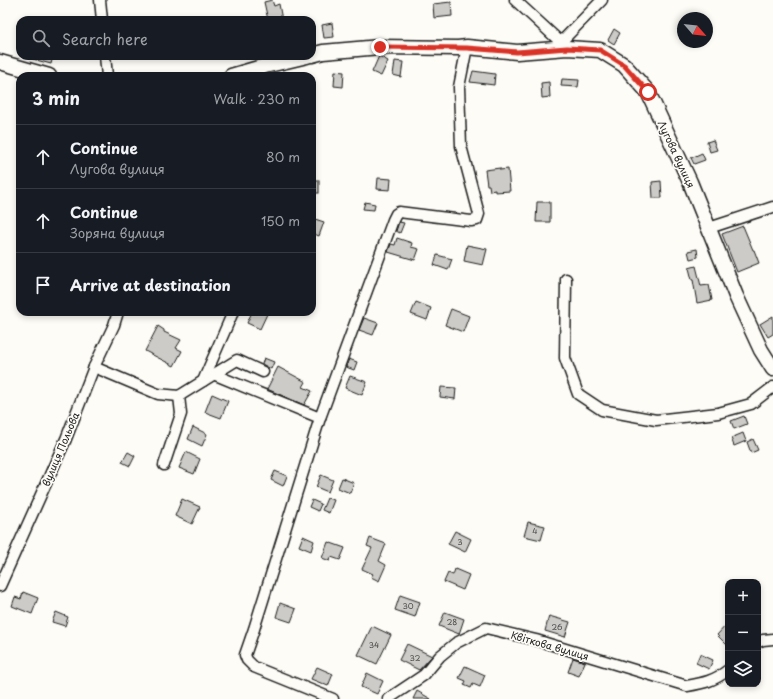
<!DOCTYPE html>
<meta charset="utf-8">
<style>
:root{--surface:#171b24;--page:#242831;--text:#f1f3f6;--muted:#9ea1a6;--line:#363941}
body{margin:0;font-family:"Playpen Sans",sans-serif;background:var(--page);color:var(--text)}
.controls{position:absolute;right:12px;bottom:12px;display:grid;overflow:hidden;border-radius:8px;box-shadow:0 2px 6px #0003}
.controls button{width:36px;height:36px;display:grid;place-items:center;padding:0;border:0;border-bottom:1px solid var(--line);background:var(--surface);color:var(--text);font:20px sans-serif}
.compass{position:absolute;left:677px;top:12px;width:36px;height:36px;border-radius:50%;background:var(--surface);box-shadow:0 2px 6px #0003;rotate:118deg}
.stop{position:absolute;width:12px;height:12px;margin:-9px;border:3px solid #d93025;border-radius:50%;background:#fff}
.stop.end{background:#d93025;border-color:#fff;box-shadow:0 1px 4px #0008}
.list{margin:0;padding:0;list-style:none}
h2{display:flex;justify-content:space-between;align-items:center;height:52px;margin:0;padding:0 16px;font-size:17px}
h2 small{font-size:13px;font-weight:400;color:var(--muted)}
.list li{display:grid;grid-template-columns:26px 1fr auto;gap:12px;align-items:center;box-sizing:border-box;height:64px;padding:0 16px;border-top:1px solid var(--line)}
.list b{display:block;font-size:15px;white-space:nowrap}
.list p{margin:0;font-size:13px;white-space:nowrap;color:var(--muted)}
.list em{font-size:13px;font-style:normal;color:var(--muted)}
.icon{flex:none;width:22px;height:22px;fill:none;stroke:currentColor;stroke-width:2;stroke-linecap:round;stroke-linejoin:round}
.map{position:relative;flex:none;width:773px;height:699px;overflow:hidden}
.search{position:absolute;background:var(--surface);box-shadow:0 2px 6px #0003;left:16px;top:16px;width:300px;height:44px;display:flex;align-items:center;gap:10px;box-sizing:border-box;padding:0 14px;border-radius:12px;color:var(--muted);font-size:15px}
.panel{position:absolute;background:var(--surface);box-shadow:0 2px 6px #0003;left:16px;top:72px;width:300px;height:244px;border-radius:12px}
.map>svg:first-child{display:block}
.building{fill:#cccbc8;stroke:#1c1c1c}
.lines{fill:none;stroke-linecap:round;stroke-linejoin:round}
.street-casing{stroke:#1c1c1c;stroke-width:13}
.secondary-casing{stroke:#1c1c1c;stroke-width:17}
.street{stroke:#fdfcf7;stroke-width:10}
.secondary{stroke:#fdfcf7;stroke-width:14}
.route{stroke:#d93025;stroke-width:5}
.labels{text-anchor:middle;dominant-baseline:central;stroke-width:3.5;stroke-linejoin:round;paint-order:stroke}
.number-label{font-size:8px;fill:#484847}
.street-label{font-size:10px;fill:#1c1c1c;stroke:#fdfcf7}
</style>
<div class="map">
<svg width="773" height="699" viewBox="0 0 773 699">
<rect width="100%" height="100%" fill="#fdfcf7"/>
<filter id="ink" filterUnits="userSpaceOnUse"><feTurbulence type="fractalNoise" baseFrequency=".025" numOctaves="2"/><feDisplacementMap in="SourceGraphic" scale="8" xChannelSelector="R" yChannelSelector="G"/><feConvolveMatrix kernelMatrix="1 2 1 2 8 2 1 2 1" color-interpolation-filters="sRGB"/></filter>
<g filter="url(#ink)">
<g class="building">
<path d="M272,0L274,6L279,4L282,20H268L264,2Z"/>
<path d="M451,2L452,16L434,18L433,4Z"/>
<path d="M332,23L334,37L324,38L322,25Z"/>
<path d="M614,29L620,33L614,44L608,40Z"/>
<path d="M29,56H53L51,64L29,58Z"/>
<path d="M379,56L388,61L381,76L372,72Z"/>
<path d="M395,61L403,62L401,77L393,75Z"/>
<path d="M335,71L344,72L343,87L334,86Z"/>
<path d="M473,71L495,74L494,85L470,82Z"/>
<path d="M562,79L579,80L578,87L561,86Z"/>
<path d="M549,82L550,97L542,98L541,83Z"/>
<path d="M713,140L717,150L710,152L707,142Z"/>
<path d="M702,153L705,160L694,164L691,158Z"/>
<path d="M500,168V170L508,169L510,191L495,192V190L490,191L489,185H487L485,170Z"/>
<path d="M378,178L391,179L390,190L377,189Z"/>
<rect x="312" y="180" width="7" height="13"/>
<path d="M661,181L662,198H653L652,182Z"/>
<path d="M365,202L375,204L374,210L363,209Z"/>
<path d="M537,202H550V222H536Z"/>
<path d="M312,218L324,222L319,236L312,233Z"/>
<path d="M399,222L404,223L400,233L396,231Z"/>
<path d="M743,226L753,250H754L759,263L737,272L722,234Z"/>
<path d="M397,238L412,243L411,247L419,249L415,260L388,252L391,244L395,245Z"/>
<path d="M467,245L487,249L483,265L464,261Z"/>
<path d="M697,249L698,257L690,259L688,251Z"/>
<path d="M437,255L452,259L448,270L434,265Z"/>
<path d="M696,266L701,286L709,285L712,300L697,303L693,280H692L689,268Z"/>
<path d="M416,302L431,308L427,320L411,314Z"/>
<path d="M451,309L469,316L463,332L445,325Z"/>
<path d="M252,312H263L267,314L260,329L247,323Z"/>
<path d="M773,316V334L768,337L760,324Z"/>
<path d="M364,318L378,323L373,335L359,330Z"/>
<path d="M158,326L164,330V332L181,340L176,348L182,351L174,366L145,351Z"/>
<path d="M264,358L274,362L271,369L262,364Z"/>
<path d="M349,359L357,362L354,370L346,367Z"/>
<path d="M278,367L306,382L303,387L312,391L304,405L267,389Z"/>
<path d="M350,376L367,382L362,395L345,388Z"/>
<path d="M441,387L456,388L455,399L440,397Z"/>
<path d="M212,394L228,401L221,418L205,412Z"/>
<path d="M744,416L747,424L734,429L731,421Z"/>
<path d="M193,427L207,434L202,446L188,439Z"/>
<path d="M743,433L746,441L734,446L731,438Z"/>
<path d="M753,439L758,450L751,453L747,442Z"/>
<path d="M128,452L135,456L130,466L122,462Z"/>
<path d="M186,452L200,459L194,474L179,468Z"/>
<path d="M275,471L287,476L283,486L271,480Z"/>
<path d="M321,475L333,480L328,492L316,487Z"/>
<path d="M342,478L354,483L350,493L338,488Z"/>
<path d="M327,498L334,500L329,513L322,510Z"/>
<path d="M182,499L200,507L192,524L175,516Z"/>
<path d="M312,500L321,504L318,511L309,507Z"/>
<path d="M528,522L545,526L541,540L524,536Z"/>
<path d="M455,531L471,539L465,552L448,544Z"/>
<path d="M303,536L314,541L311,551L299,546Z"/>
<path d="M370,538L386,544L379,561L386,565L379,581L371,577L373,574L362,569L372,548L367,546Z"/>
<path d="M328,542L345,548L340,560L331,557L330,561L322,558Z"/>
<path d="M455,569L469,575L463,590L444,582L448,573L453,575Z"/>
<path d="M23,592L38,598L32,614L12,606L15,597L21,599Z"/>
<path d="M400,595L420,602L415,617L395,610Z"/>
<path d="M280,603L296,609L291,622L276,617Z"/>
<path d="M56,612L68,617L65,626L52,622Z"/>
<path d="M445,612L464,619L459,634L439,626Z"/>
<path d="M549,616L570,622L565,637L545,631Z"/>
<path d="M728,623V646L717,635Z"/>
<path d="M372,626L391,635L377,664L358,655Z"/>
<path d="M407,644L432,656L419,670L399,660Z"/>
<path d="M700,654L713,660L709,669L696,663Z"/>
<path d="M573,658L585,662L579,676L568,672Z"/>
<path d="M465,666L485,675L480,687L473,684L471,688L464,685L466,681L459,678Z"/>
<path d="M317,667L333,674L328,686L311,679Z"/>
<path d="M367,673L383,681L377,694L361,687Z"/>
<path d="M417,691L431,699H413Z"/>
</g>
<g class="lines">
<g class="street-casing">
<g id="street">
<path d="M100,0L102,20"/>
<path d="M515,0L567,48"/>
<path d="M561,42L602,0"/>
<path d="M105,56L107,76"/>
<path d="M709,228L773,207"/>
<path d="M566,279L565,358L578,394L602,410L656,420L718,413L751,404L773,387"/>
<path d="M94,367L158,394L179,396L237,360L263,372"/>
<path d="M213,374L320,418"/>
<path d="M203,381L233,312"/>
<path d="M164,465L181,414L179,396"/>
<path d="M0,586L66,439L94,367L114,325L118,312"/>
<path d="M758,642L763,640L773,639"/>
<path d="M333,699L254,667L247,660L245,655L254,629L320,418L393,220L396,214L399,212L471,221L477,220L479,214L461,146L459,87L467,47"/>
<path d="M388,699L424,675L440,656L456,643L486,628L536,640L687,686C704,683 714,681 728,670"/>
</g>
</g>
<g class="secondary-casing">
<g id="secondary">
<path d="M312,55L323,52L380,47L458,48L467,47L517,52L567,48L600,50L624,65L648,92L690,182L736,296L761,350L773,369"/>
<path d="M0,62L49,76"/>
<path d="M231,76L265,66L307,56"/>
</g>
</g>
<use href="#street" class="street"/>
<use href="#secondary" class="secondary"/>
</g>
</g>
<g class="lines" filter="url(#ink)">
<path class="route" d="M380,47L467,48L517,52L567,48L600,50L624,65L648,92"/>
</g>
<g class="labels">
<g class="number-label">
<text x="535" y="531">4</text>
<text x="460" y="542">3</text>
<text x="408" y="606">30</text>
<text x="452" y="622">28</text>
<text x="557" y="627">26</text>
<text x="374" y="645">34</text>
<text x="415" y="658">32</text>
</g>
<g class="street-label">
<text transform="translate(677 154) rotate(65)">Лугова вулиця</text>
<text transform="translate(60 449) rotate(-67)">вулиця Польова</text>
<text transform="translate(550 645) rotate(16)">Квіткова вулиця</text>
</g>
</g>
</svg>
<div class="controls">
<button>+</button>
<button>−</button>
<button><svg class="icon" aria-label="layers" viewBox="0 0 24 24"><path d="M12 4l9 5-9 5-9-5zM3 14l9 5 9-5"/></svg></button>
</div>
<svg class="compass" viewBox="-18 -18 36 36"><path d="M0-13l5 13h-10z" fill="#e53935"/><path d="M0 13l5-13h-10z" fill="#9ea1a6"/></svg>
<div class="stop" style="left:648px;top:92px"></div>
<div class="stop end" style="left:380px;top:47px"></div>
<div class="search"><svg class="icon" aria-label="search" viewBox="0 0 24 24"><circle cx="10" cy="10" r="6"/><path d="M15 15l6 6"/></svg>Search here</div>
<section class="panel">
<h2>3 min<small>Walk · 230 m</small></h2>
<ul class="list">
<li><svg class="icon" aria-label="ahead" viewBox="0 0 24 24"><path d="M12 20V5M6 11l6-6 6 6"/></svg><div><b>Continue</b><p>Лугова вулиця</p></div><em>80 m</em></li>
<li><svg class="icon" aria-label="ahead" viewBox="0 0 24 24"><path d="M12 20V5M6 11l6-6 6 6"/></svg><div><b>Continue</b><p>Зоряна вулиця</p></div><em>150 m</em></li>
<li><svg class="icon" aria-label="arrive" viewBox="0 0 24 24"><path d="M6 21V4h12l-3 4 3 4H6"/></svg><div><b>Arrive at destination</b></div></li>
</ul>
</section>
</div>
